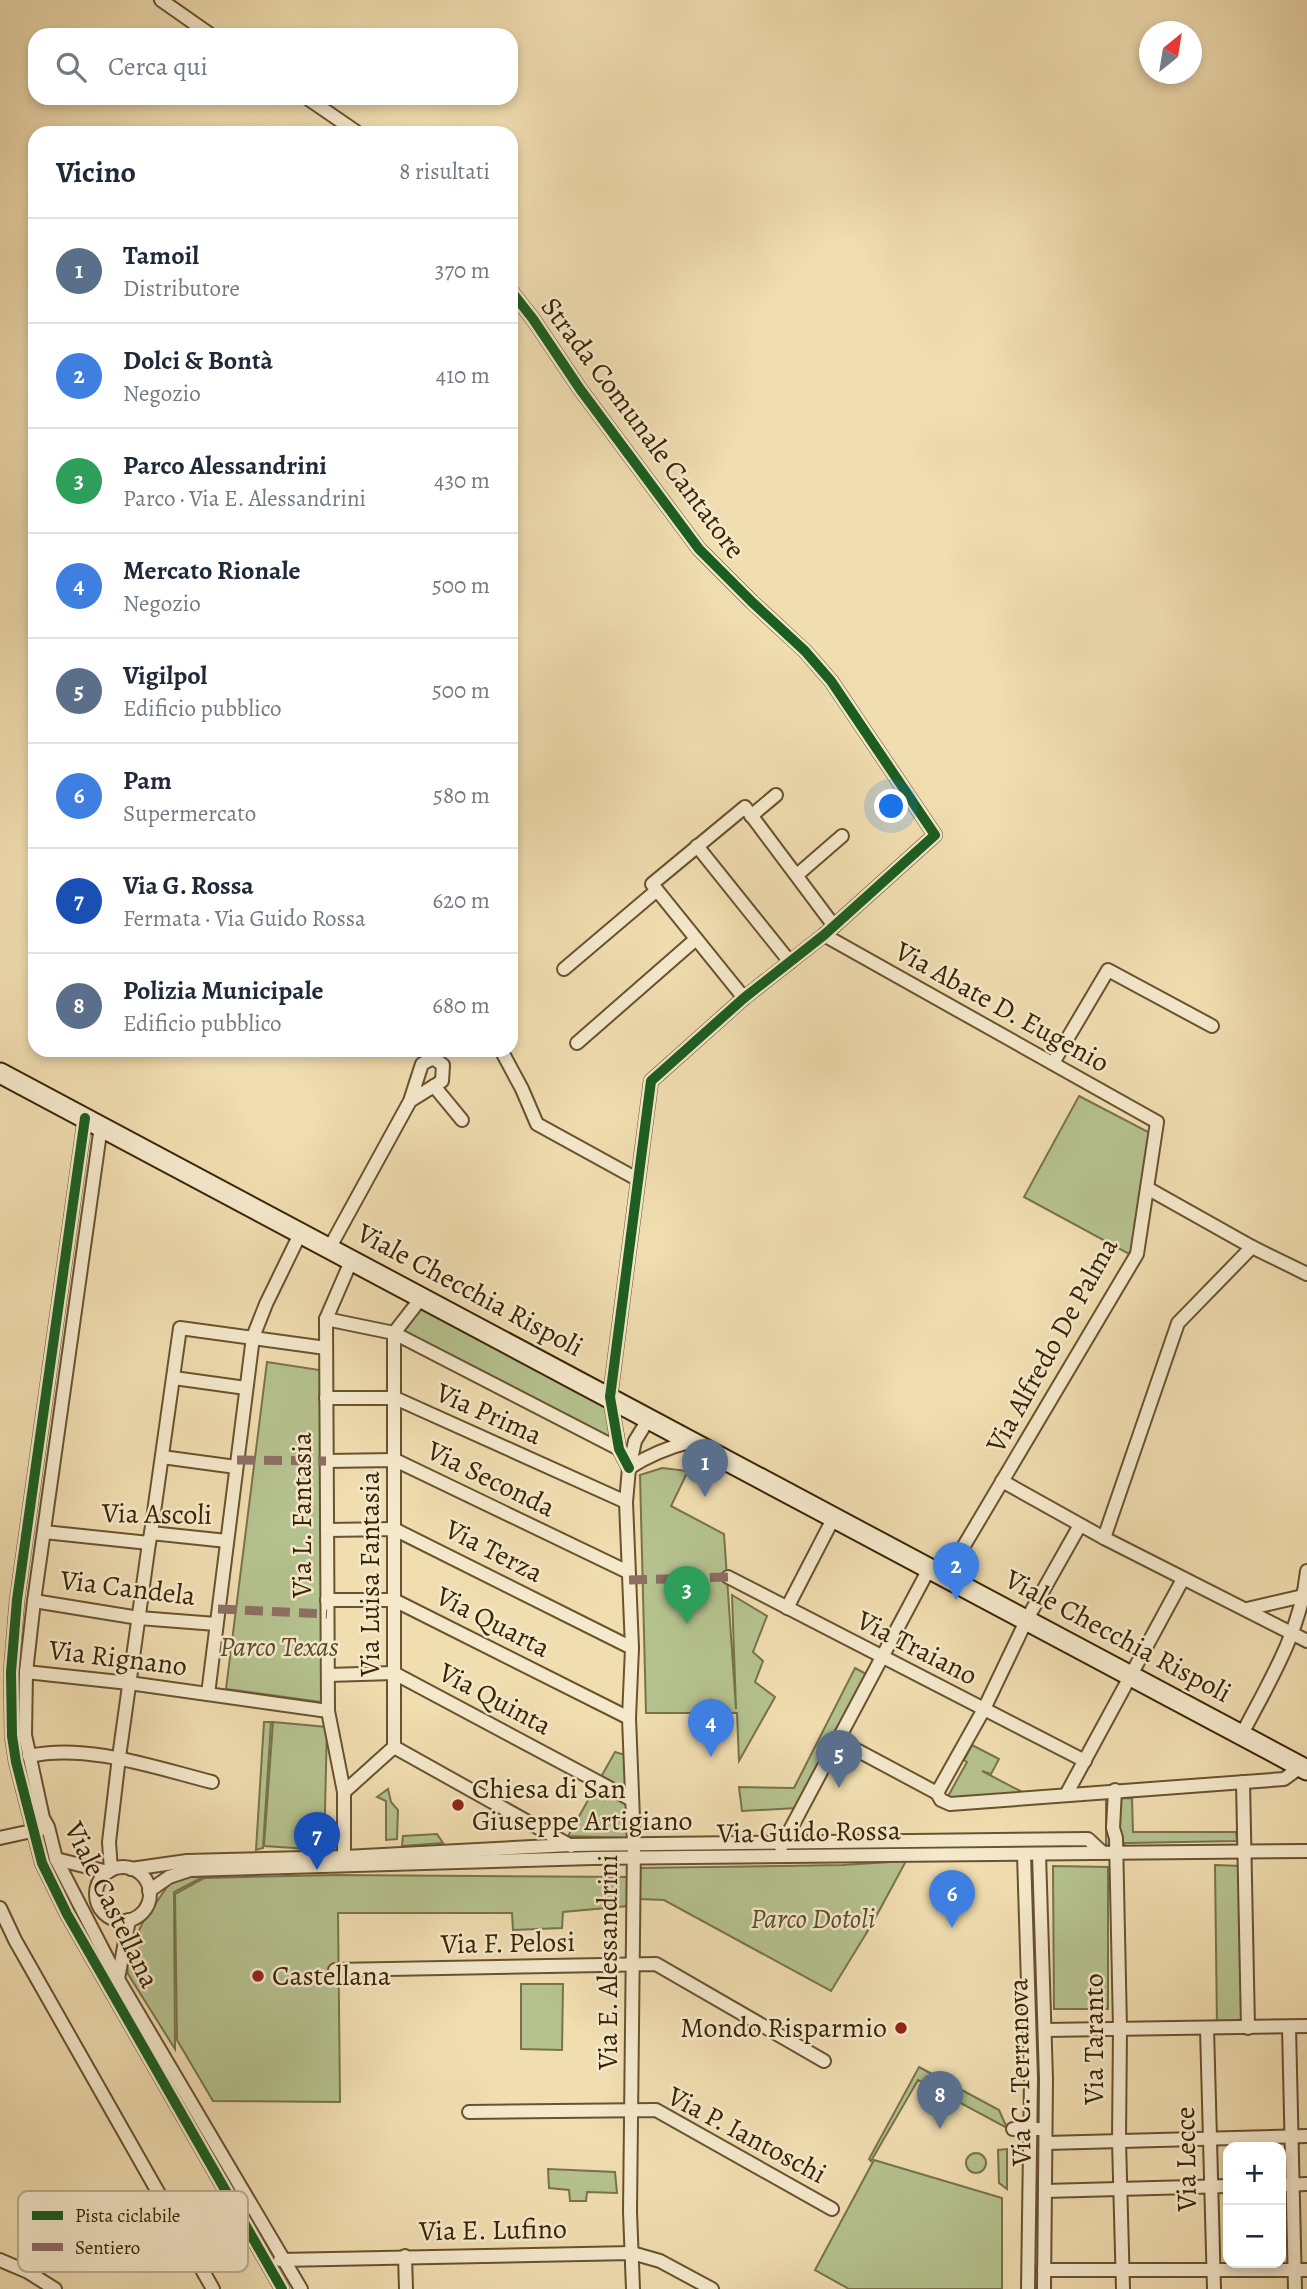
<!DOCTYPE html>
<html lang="it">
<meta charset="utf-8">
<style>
:root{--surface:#fff;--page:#f6f6f7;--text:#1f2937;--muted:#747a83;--line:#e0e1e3;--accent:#0b8043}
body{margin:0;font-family:Alegreya,serif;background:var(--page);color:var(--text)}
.controls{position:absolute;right:21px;bottom:21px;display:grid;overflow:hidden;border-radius:14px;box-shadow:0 4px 10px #0003}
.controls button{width:63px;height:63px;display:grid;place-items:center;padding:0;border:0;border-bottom:2px solid var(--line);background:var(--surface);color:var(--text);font:35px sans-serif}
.compass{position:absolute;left:1139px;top:21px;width:63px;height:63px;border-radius:50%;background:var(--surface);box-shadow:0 4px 10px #0003;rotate:30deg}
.you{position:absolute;left:892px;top:807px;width:24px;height:24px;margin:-18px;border:5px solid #fff;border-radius:50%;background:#1a73e8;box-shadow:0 0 0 10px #1a73e833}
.badge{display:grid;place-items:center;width:46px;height:46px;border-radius:50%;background:var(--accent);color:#fff;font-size:23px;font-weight:700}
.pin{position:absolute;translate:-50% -58px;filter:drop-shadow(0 2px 4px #0008)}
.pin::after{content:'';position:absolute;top:37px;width:24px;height:21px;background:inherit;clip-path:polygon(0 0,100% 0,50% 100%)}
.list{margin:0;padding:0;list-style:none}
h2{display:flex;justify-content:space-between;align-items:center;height:91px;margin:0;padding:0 28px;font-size:30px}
h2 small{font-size:23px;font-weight:400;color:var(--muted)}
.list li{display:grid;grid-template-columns:46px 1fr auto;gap:21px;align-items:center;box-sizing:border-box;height:105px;padding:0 28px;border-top:2px solid var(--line)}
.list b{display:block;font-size:26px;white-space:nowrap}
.list p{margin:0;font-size:23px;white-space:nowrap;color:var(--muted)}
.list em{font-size:23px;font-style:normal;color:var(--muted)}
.icon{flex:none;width:38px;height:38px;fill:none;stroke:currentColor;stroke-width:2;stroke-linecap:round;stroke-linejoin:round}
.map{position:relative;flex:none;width:1307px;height:2289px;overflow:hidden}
.search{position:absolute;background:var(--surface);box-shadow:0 4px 10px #0003;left:28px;top:28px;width:490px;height:77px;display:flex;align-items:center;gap:18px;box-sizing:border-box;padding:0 24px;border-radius:21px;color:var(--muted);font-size:26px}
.panel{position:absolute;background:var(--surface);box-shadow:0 4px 10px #0003;left:28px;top:126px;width:490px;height:931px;border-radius:21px}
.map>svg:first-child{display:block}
.green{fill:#b5c28f;stroke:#78734a;stroke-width:2}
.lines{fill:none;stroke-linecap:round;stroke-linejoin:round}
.minor-casing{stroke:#68522f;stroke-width:16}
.secondary-casing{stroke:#3a2404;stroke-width:23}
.minor{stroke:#f5e9cc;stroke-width:12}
.secondary{stroke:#f5e9cc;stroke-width:19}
.quiet{stroke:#8d6e63;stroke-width:9;stroke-dasharray:18 9;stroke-linecap:butt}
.cycleway-casing{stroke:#f5e9cc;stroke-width:15}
.cycleway{stroke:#1b5e20;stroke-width:10}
.poi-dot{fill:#8f2418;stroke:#f5e9cc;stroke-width:2.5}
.labels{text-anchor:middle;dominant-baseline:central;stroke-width:5;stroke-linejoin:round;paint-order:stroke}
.street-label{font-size:28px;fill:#3a2404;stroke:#f5e9cc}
.park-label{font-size:28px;font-style:italic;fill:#594c27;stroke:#f5e9cc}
.poi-label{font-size:28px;fill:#3a2404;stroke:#f5e9cc;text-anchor:start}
.key{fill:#f5e9cc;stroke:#bdae90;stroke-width:2}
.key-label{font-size:19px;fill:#3a2404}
</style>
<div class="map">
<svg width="1307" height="2289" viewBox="0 0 1307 2289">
<rect width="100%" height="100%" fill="#f0ddb0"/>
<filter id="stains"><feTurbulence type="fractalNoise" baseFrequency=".00286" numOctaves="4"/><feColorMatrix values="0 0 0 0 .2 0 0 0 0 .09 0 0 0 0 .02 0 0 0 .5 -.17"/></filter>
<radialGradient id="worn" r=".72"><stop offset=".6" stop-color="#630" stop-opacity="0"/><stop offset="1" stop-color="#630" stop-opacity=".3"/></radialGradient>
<g class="green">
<path d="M1079,1096L1152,1134L1131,1255L1024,1197Z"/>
<path d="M424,1300L606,1398L613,1440L399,1331Z"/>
<path d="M267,1362L326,1371L328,1703L226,1689Z"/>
<path d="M662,1468L688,1471L671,1506L724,1534L736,1709L732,1595L767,1616L753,1652L763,1661L755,1682L775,1697L739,1761L737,1713H646L640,1475Z"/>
<path d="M855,1668L868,1675L797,1808L742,1811L739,1787L794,1788Z"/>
<path d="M264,1722H271L263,1848L256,1850Z"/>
<path d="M273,1722L327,1727L324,1850L264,1846Z"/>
<path d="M972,1745L999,1759L991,1774L982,1771L1028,1795L946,1800L967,1762L964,1760Z"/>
<path d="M615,1752L625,1755L629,1838L568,1836Z"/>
<path d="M388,1789L391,1802L398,1810L397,1839L386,1840V1801L377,1797Z"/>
<path d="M1132,1798L1133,1832H1236L1237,1841L1128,1843H1125L1124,1845H1106V1799Z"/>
<path d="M437,1834L443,1843L402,1846L403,1836Z"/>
<path d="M906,1861L872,1924L831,1991L664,1900L639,1899L637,1868L843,1865Z"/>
<path d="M1215,1865L1241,1866L1244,2026L1217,2027Z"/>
<path d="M1053,1866L1108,1867V2009H1054Z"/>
<path d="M337,1875L634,1877L628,1906L563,1912L562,1928L513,1930L512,1913H338L340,2102L213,2101L177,2040L175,1894L204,1878Z"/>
<path d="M189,1877H203L174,1892L175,2049L128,1974L127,1967L133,1943L143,1922L169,1884Z"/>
<path d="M521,1984H563L562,2050L521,2049Z"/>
<path d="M919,2067L999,2110L1007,2128L918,2080L871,2161L869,2159Z"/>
<path d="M1007,2149V2189L999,2183L998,2150Z"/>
<circle cx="976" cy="2163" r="10"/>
<path d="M874,2160L1002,2198V2289H849L815,2270Z"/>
<path d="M548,2169L615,2172L617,2193L587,2192L586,2201H570L569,2190L549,2188Z"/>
</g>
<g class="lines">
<g class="minor-casing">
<g id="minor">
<path d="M161,0L211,35"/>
<path d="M307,98L358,133"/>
<path d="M511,291L533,319L580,389L699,549L752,602L805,651L831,681L935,835L824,935L744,998L651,1081L610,1397L619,1449L629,1468"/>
<path d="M751,816L776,795"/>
<path d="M697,846L790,962"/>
<path d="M797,875L842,836"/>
<path d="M824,935L1157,1122L1137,1254L946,1576"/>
<path d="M564,969L656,891"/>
<path d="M744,998L652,884L745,807L834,926"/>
<path d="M577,1043L696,939"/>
<path d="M501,1050L522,1089L537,1124L637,1179"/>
<path d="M1053,1063L1108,970L1212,1026"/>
<path d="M434,1086L462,1120"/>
<path d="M85,1118L17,1600L11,1672L12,1736L16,1762L42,1863L67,1914L282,2289"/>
<path d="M101,1126L34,1601L26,1672L25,1735L43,1818L48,1827L56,1859L118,1979L301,2289"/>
<path d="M1147,1188L1252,1247L1307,1274"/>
<path d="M330,1247L410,1101L422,1064L433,1058L443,1065L442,1081L410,1101"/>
<path d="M326,1319L352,1259"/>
<path d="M174,1378L246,1388"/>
<path d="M326,1398H395L626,1502"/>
<path d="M162,1457L236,1467"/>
<path d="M326,1461L395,1460L628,1572"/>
<path d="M629,1468C649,1455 669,1447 693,1441"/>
<path d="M1002,1481L1104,1538L1307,1641"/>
<path d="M327,1530L394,1529L632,1648"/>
<path d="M44,1532L149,1543L151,1533L227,1541"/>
<path d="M151,1533L180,1328L326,1348"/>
<path d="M1104,1538L1178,1323L1252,1247"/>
<path d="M728,1577L1085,1761"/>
<path d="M327,1600H394L629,1718"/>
<path d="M34,1601L139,1618L216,1624"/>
<path d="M787,1608L834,1517"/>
<path d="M1247,1609L1303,1596"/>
<path d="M26,1672L129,1683L328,1711"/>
<path d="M328,1675L394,1673L632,1800"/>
<path d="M208,1694L253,1337L266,1304L301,1232"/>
<path d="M1242,1734C1269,1682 1301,1631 1307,1571"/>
<path d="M838,1740L937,1793L941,1800L950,1804L1284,1779L1295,1771"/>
<path d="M394,1747L571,1846"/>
<path d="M29,1756C87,1743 156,1768 212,1782"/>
<path d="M1243,1782L1248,2028"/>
<path d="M1115,1790L1113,1828L1116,1838L1120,2029L1119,2141L1123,2289"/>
<path d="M344,1792L394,1747V1333L619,1449"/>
<path d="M937,1793L984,1709L1027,1619L1080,1525"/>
<path d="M1067,1793L1183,1579"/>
<path d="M0,1838L41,1829"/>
<path d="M781,1847L930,1567"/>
<path d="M1039,1854L1046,2079L1044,2289"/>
<path d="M1024,1855L1031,2079L1028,2289"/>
<path d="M56,1859L108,1872"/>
<path d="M344,1863V1792L328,1711L326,1319L394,1333L422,1297"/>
<circle cx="123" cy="1894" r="27"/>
<path d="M131,1869L187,1861L345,1857L570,1845L1088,1839L1103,1853"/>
<path d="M111,1870L109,1842L119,1757L149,1543"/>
<path d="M149,1891L169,1877L190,1870L593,1858L1307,1851"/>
<path d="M0,1908L15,1940L213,2289"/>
<path d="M335,1970L656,1964L824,2061"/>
<path d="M118,1979L129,1920"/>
<path d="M1289,2027L1295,2289"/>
<path d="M1207,2028L1214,2289"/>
<path d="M1045,2030L1307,2026"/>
<path d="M469,2112L656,2110L832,2209"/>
<path d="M1013,2129H1039"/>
<path d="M1046,2143L1307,2136"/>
<path d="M1281,2185L1307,2184"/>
<path d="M1045,2191L1228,2186"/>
<path d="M405,2256L406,2289"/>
<path d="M0,2260L28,2272L55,2289"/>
<path d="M280,2260L632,2253L660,2261L712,2289"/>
<path d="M1044,2270H1307"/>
<path d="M633,2289L630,2212L634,1844L629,1718L632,1648L626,1502L629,1468L635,1441L649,1418"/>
</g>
</g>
<g class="secondary-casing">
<path id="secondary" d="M0,1073L1307,1770"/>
</g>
<use href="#minor" class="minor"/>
<use href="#secondary" class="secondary"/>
<g class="quiet">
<path d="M237,1460L326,1461"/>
<path d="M629,1580L728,1577"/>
<path d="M218,1609L327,1614"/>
</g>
<g class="cycleway-casing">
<g id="cycleway">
<path d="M511,291L533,319L580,389L699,549L752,602L805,651L831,681L935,835L824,935L744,998L651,1081L610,1397L619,1449L629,1468"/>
<path d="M85,1118L17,1600L11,1672L12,1736L16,1762L42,1863L67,1914L282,2289"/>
</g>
</g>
<use href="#cycleway" class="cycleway"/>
</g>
<g class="poi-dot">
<circle cx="458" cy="1805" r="7"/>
<circle cx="258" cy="1976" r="7"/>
<circle cx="901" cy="2028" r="7"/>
</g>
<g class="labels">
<g class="street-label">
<text transform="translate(643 428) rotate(53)">Strada Comunale Cantatore</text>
<text transform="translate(1002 1007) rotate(29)">Via Abate D. Eugenio</text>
<text transform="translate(470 1290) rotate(28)">Viale Checchia Rispoli</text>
<text transform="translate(1052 1345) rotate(-61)">Via Alfredo De Palma</text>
<text transform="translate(489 1414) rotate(24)">Via Prima</text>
<text transform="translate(491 1479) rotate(26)">Via Seconda</text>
<text transform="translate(157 1514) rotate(1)">Via Ascoli</text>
<text transform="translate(302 1515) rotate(-90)">Via L. Fantasia</text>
<text transform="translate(494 1551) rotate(27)">Via Terza</text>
<text transform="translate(370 1574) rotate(-90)">Via Luisa Fantasia</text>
<text transform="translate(128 1588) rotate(7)">Via Candela</text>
<text transform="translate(493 1622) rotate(27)">Via Quarta</text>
<text transform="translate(1118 1636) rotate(28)">Viale Checchia Rispoli</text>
<text transform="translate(917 1648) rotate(27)">Via Traiano</text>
<text transform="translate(118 1658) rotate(7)">Via Rignano</text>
<text transform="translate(495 1699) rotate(28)">Via Quinta</text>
<text transform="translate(809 1832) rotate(-1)">Via Guido Rossa</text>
<text transform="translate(112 1905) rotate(64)">Viale Castellana</text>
<text transform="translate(508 1943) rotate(-1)">Via F. Pelosi</text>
<text transform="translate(608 1962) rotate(-90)">Via E. Alessandrini</text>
<text transform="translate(1094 2039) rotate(-90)">Via Taranto</text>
<text transform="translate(1020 2072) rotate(-91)">Via C. Terranova</text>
<text transform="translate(747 2135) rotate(28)">Via P. Iantoschi</text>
<text transform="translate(1186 2159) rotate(-91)">Via Lecce</text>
<text transform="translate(493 2230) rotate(-1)">Via E. Lufino</text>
</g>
<g class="park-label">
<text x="279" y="1647">Parco Texas</text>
<text x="813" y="1919">Parco Dotoli</text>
</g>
<g class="poi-label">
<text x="472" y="1789">Chiesa di San<tspan x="472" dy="32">Giuseppe Artigiano</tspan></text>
<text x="272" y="1976">Castellana</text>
<text x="887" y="2028" text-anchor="end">Mondo Risparmio</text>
</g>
</g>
<rect x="18" y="2191" width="230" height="81" rx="10" class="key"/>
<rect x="32" y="2211" width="31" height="9" fill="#1b5e20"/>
<rect x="32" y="2243" width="31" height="8" fill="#8d6e63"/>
<g class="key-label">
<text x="75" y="2222">Pista ciclabile</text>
<text x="75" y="2254">Sentiero</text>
</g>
<rect width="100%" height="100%" filter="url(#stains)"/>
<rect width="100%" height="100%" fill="url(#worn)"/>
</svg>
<div class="controls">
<button>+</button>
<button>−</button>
</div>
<svg class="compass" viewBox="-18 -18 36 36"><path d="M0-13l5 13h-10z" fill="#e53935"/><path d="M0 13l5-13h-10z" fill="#747a83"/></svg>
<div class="you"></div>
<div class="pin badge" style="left:705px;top:1497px;background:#5c6f8a">1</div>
<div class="pin badge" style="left:956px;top:1600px;background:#3f7fe0">2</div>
<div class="pin badge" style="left:687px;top:1624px;background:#2e9e5b">3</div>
<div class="pin badge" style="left:711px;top:1757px;background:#3f7fe0">4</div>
<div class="pin badge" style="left:839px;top:1788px;background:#5c6f8a">5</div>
<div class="pin badge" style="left:952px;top:1928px;background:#3f7fe0">6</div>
<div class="pin badge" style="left:317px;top:1870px;background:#1a4fb4">7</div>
<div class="pin badge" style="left:940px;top:2129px;background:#5c6f8a">8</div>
<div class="search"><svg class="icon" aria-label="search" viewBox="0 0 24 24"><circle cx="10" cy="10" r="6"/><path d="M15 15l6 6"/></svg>Cerca qui</div>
<section class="panel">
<h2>Vicino<small>8 risultati</small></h2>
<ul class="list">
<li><span class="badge" style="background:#5c6f8a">1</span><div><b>Tamoil</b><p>Distributore</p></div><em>370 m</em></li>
<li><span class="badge" style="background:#3f7fe0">2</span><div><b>Dolci &amp; Bontà</b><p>Negozio</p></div><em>410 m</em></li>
<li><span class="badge" style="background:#2e9e5b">3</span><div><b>Parco Alessandrini</b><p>Parco · Via E. Alessandrini</p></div><em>430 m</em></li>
<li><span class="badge" style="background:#3f7fe0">4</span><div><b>Mercato Rionale</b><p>Negozio</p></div><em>500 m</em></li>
<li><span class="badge" style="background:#5c6f8a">5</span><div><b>Vigilpol</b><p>Edificio pubblico</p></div><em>500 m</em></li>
<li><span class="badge" style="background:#3f7fe0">6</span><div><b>Pam</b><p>Supermercato</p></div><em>580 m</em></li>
<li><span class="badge" style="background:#1a4fb4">7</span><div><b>Via G. Rossa</b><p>Fermata · Via Guido Rossa</p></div><em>620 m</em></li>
<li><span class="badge" style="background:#5c6f8a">8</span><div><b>Polizia Municipale</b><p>Edificio pubblico</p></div><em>680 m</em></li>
</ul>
</section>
</div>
